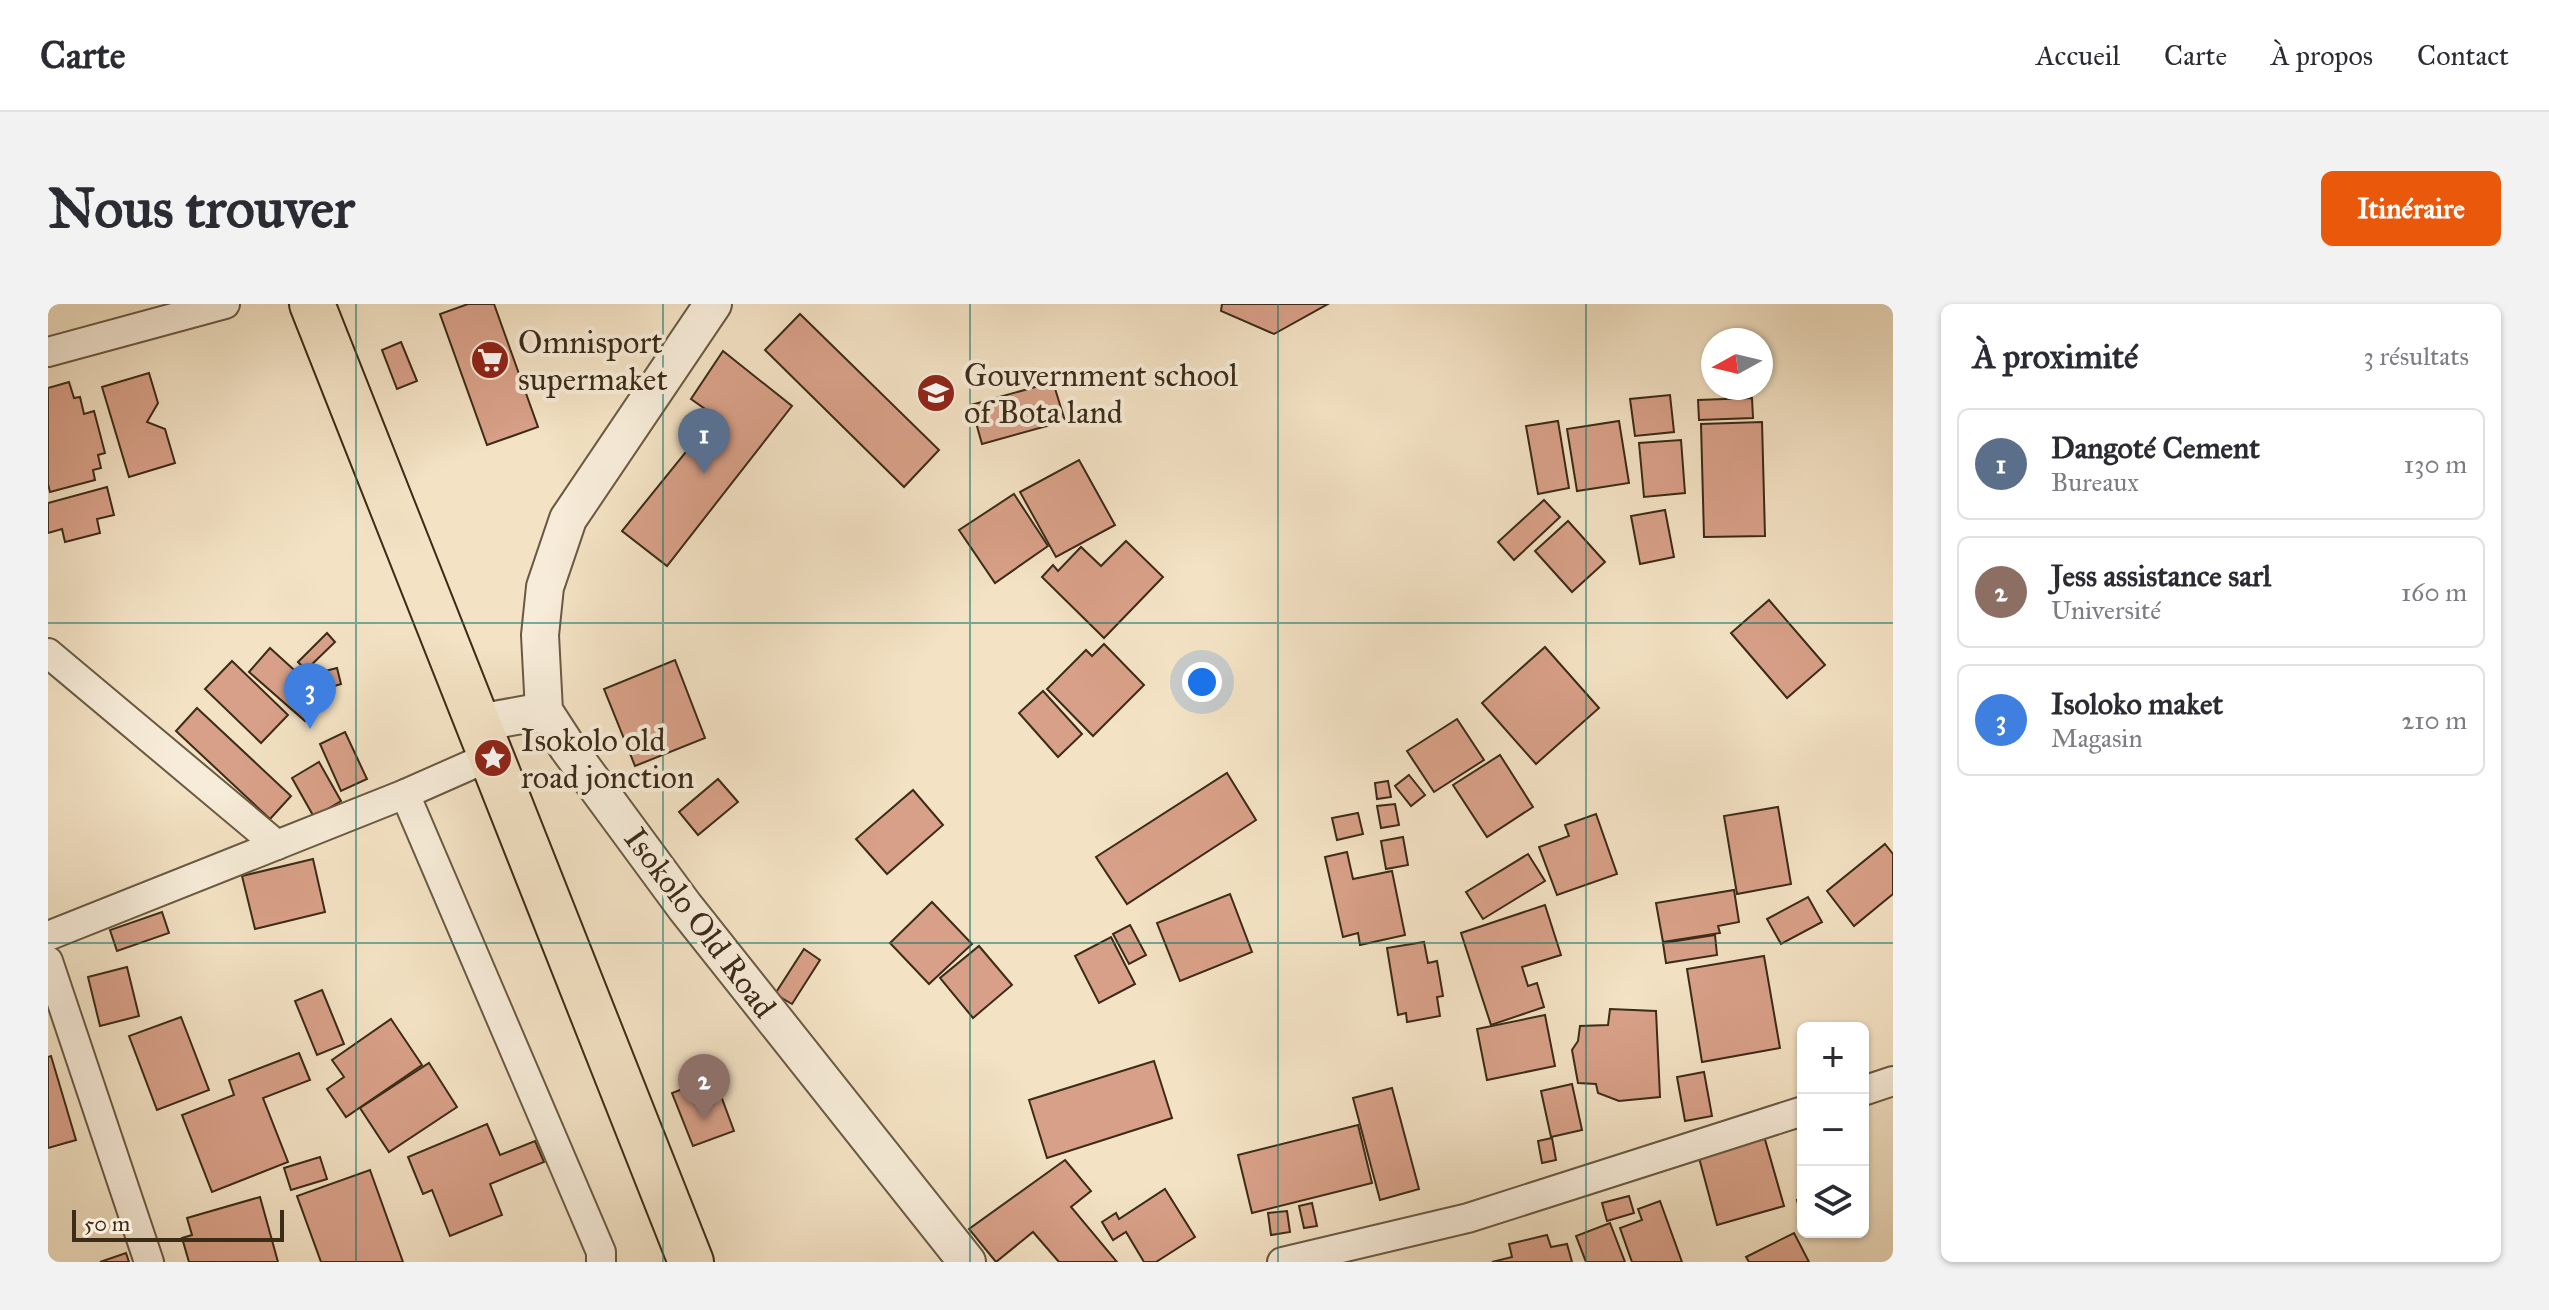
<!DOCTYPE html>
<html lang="fr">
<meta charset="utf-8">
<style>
:root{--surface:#fff;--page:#f2f2f3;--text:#2b2b33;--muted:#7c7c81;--line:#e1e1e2;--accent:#ea580c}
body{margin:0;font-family:"IM FELL Great Primer",serif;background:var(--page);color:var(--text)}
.controls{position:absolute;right:24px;bottom:24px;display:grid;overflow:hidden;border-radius:12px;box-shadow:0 2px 6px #0004}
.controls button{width:72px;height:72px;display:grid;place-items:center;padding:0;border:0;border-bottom:2px solid var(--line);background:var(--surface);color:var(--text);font:40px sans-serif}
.compass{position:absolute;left:1653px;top:24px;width:72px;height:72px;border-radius:50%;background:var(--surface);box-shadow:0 2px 6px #0004;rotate:262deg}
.scale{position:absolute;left:24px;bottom:20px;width:212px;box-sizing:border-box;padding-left:8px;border:4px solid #3c2b17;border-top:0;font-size:22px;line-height:28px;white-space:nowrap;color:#3c2b17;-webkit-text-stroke:6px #f7ecd9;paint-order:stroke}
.you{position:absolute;left:1154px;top:378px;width:28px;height:28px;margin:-20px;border:6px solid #fff;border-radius:50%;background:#1a73e8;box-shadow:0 0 0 12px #1a73e833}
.badge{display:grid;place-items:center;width:52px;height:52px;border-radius:50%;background:var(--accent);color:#fff;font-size:26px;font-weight:700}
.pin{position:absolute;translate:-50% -66px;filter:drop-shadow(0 2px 4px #0008)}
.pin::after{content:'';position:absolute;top:42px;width:28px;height:24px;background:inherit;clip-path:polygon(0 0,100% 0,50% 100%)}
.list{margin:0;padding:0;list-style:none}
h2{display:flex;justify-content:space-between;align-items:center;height:104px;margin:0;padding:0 32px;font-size:34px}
h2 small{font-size:26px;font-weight:400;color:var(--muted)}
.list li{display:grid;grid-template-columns:52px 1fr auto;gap:24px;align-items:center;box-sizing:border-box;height:112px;margin:0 16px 16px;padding:0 16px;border:2px solid var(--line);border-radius:12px}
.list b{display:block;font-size:30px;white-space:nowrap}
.list p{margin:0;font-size:26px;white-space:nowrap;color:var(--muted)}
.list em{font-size:26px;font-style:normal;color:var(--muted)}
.icon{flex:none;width:44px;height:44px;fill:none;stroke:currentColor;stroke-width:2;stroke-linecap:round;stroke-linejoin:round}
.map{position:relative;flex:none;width:1845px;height:958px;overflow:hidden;border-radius:12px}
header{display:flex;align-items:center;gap:48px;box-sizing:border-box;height:112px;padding:0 40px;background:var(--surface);border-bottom:2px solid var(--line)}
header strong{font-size:38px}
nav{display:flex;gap:44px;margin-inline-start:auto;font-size:28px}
.intro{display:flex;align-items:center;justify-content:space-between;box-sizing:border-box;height:192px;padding:0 48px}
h1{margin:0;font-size:56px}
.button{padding:20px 36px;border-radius:12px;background:var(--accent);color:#fff;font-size:28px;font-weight:700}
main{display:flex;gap:48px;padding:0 48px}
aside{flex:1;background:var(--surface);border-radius:12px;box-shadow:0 2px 6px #0004}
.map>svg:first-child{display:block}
.building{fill:#d8a088;stroke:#3c2b17;stroke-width:2}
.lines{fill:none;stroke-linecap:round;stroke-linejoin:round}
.minor-casing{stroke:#6a5942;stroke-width:32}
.tertiary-casing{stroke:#6a5942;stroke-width:40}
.trunk-casing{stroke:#3c2b17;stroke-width:48}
.minor{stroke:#f7ecd9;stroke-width:28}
.tertiary{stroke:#f7ecd9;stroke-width:36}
.trunk{stroke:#f3e2c4;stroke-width:44}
.grid{fill:none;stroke:#0f766e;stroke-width:2;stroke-opacity:0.55}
.labels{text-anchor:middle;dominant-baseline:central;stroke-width:8;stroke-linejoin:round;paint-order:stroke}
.poi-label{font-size:32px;fill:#3c2b17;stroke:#f7ecd9;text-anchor:start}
.street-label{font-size:32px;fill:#3c2b17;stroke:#f7ecd9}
</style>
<header>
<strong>Carte</strong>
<nav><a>Accueil</a><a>Carte</a><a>À propos</a><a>Contact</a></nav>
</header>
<div class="intro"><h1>Nous trouver</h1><a class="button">Itinéraire</a></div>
<main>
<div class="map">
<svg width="1845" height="958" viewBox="0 0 1845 958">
<rect width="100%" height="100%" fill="#f3e2c4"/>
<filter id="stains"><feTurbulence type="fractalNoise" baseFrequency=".0025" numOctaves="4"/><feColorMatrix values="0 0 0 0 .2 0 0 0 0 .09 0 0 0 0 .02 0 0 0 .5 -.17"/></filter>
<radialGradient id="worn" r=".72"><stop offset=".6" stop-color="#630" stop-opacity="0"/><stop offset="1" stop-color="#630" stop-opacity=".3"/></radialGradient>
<g class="building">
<path d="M420,0H446L490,123L439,141L392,10Z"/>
<path d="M1174,0H1280L1226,30L1173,7Z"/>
<path d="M752,10L891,146L856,183L717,46Z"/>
<path d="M353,38L369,77L349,85L334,46Z"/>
<path d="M675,47L744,102L619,262L574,227L667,112L643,95Z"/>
<path d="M101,69L110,99L99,118L117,125L127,159L81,173L54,83Z"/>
<path d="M21,78L26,94L32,93L36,110L46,107L57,149L50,151L53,164L45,166L47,176L2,188L0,180V84Z"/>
<path d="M1005,78L1017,117L934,140L923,101Z"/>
<path d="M1622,91L1626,128L1587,132L1582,95Z"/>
<path d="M1704,94L1705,114L1651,116L1650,96Z"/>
<path d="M1510,117L1521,184L1490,190L1478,122Z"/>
<path d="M1571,117L1581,179L1529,187L1519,125Z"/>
<path d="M1714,118L1717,232L1656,233L1653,120Z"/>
<path d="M1633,136L1637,189L1596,193L1591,139Z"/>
<path d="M1031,156L1067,221L1008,253L972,188Z"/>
<path d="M59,183L66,211L49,215L52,229L17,238L14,225L0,229V199Z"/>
<path d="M966,190L1000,242L947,279L911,226Z"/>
<path d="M1496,196L1512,213L1466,256L1450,238Z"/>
<path d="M1617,206L1626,253L1592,260L1583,212Z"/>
<path d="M1520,217L1557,258L1524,288L1487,247Z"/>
<path d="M1078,237L1115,273L1056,334L994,273L1005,261L1010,267L1033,243L1053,262Z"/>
<path d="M1721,296L1777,361L1739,394L1683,329Z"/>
<path d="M279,329L287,338L258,366L250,358Z"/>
<path d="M1056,340L1096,381L1045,432L999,385L1038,346L1044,352Z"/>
<path d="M1497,343L1551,404L1488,460L1434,399Z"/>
<path d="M222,344L277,394L257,417L201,368Z"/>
<path d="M627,356L657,434L587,462L556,385Z"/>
<path d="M184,357L240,411L213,439L157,385Z"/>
<path d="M289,364L293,380L280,384L277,367Z"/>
<path d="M995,387L1034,430L1010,453L971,409Z"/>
<path d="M149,404L243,492L222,515L128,427Z"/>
<path d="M1409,415L1436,456L1386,488L1359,447Z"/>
<path d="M297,428L319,475L293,487L272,440Z"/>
<path d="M1452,451L1485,503L1439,533L1405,481Z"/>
<path d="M271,458L293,497L266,513L244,474Z"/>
<path d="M1179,469L1208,516L1079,600L1048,553Z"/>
<path d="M1361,471L1377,491L1363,502L1347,482Z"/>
<path d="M670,475L690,498L650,531L631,508Z"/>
<path d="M1340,477L1343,493L1329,495L1327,479Z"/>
<path d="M865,486L895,521L839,570L808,535Z"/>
<path d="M1347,500L1351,521L1333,524L1329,502Z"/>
<path d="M1730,503L1743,580L1689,590L1676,512Z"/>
<path d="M1310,509L1315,530L1289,536L1284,514Z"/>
<path d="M1548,510L1569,570L1509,591L1491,543L1521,532L1517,521Z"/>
<path d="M1355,533L1360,561L1338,565L1333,537Z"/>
<path d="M1837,540L1845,550V590L1806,622L1779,587Z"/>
<path d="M1299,548L1305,575L1344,567L1357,631L1312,641L1310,629L1295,633L1277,553Z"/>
<path d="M1480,550L1497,577L1435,615L1418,588Z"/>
<path d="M265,555L277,608L207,625L194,572Z"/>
<path d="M1686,586L1691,618L1670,622L1672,629L1615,638L1608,599Z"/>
<path d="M1182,590L1204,648L1132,677L1109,619Z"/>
<path d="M1760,593L1774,618L1733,640L1719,615Z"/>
<path d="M884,598L924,640L881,680L842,639Z"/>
<path d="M1497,601L1513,651L1474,663L1480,682L1489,679L1496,703L1443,721L1413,629Z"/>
<path d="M114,608L121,629L69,647L62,626Z"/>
<path d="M1082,621L1098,651L1081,660L1065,630Z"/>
<path d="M1667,631L1669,651L1618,659L1615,639Z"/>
<path d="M1063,633L1087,680L1051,699L1027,652Z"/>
<path d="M1376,638L1380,659L1389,657L1395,692L1389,693L1392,712L1359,718L1358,709L1350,711L1339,644Z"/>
<path d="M931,642L964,681L925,714L892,674Z"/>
<path d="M756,645L772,656L744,700L727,690Z"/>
<path d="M1716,652L1732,744L1654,758L1639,665Z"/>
<path d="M79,663L91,712L52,722L40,673Z"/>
<path d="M274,686L296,740L269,751L247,697Z"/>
<path d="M1562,705L1608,707L1612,793L1571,797L1550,789L1548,780L1530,779L1524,746L1530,737L1532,722L1560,721Z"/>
<path d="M1497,711L1507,762L1439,776L1429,725Z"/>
<path d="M133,713L161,786L109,806L81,732Z"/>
<path d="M343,715L374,761L298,813L279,785L296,773L284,756Z"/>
<path d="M251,749L262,776L215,794L240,858L164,888L134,811L186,791L181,776Z"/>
<path d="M3,752L28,836L0,844V753Z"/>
<path d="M1106,757L1124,814L999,854L981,796Z"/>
<path d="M381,759L409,803L341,848L312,804Z"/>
<path d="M1656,768L1664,812L1637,817L1629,773Z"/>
<path d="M666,773L686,827L645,842L624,789Z"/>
<path d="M1524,780L1534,826L1503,833L1493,787Z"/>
<path d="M1344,784L1371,885L1332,896L1305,794Z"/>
<path d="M439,820L452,851L487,837L496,858L442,880L454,911L402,932L384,886L375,890L360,853Z"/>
<path d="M1310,821L1324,879L1204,909L1190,851Z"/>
<path d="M1716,832L1736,902L1669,921L1650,850Z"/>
<path d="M1504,834L1508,856L1494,859L1490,837Z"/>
<path d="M272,853L279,875L243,886L236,864Z"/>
<path d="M1017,856L1043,887L1023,903L1069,958H1011L985,928L948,958L921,925Z"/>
<path d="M322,866L355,958H273L249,892Z"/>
<path d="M1117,885L1147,933L1108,958H1096L1078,928L1065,936L1054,918L1068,909L1071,915Z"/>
<path d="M1581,892L1586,909L1559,917L1554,899Z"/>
<path d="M212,893L230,958H141L134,934L144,931L139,914Z"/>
<path d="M1755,894V920L1749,896Z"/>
<path d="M1612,897L1634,958H1584L1572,924L1594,916L1590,905Z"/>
<path d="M1264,899L1269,922L1256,924L1251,902Z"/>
<path d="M1239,907L1242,928L1223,931L1220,909Z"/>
<path d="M1562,919L1577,958H1538L1528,932Z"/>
<path d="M1746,929L1761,958H1701L1698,953Z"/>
<path d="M1499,931L1503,943L1519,940L1524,958H1444L1464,953L1461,940Z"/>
<path d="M78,949L81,958H52Z"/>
</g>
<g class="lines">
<g class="minor-casing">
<g id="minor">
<path d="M0,48L177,0"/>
<path d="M0,349L229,541"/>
<path d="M357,490L553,948V958"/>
<path d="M0,632L357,490L443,452"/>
<path d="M0,657L101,958"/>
<path d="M1815,787L1845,777"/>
<path d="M1234,958L1420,914L1755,807"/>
</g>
</g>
<g class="tertiary-casing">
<g id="tertiary">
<path d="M665,0L520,215L497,283L492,331L496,407L520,444L637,603L919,958"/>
<path d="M430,419L496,407"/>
</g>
</g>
<g class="trunk-casing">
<path id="trunk" d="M264,0L643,958"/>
</g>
<use href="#minor" class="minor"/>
<use href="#tertiary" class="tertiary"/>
<use href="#trunk" class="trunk"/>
</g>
<path class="grid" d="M308,0V958M615,0V958M922,0V958M1230,0V958M1538,0V958M0,319H1845M0,639H1845"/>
<defs>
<g id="supermarket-disc" transform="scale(2)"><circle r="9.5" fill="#8f2418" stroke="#f7ecd9"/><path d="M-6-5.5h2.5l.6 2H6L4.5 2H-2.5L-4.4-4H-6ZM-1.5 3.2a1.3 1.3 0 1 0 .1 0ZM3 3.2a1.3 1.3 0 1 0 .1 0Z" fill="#fff"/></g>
<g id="school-disc" transform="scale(2)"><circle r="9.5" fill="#8f2418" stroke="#f7ecd9"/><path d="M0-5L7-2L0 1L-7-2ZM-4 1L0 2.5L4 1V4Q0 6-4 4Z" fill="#fff"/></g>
<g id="sight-disc" transform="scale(2)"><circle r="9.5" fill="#8f2418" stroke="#f7ecd9"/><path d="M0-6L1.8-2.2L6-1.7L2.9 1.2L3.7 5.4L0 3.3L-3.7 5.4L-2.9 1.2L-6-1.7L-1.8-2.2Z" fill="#fff"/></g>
</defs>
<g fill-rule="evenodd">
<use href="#supermarket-disc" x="442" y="56"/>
<use href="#school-disc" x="888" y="89"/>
<use href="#sight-disc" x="445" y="454"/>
</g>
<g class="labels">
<g class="poi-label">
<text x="470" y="38">Omnisport<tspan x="470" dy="37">supermaket</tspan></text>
<text x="916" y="71">Gouvernment school<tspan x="916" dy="37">of Bota land</tspan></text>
<text x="473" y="436">Isokolo old<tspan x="473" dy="37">road jonction</tspan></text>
</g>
<g class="street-label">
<text transform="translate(652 619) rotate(53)">Isokolo Old Road</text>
</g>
</g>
<rect width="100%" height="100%" filter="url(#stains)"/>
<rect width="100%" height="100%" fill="url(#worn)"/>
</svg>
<div class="controls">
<button>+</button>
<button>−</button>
<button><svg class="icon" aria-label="layers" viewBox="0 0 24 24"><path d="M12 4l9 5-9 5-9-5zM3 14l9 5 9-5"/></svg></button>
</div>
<svg class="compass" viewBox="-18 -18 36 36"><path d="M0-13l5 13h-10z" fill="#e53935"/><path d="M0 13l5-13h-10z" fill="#7c7c81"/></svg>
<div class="scale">50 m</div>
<div class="you"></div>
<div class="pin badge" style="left:656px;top:170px;background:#5c6f8a">1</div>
<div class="pin badge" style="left:656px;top:816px;background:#8d6e63">2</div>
<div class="pin badge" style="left:262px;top:425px;background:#3f7fe0">3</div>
</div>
<aside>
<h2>À proximité<small>3 résultats</small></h2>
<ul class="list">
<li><span class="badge" style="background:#5c6f8a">1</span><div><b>Dangoté Cement</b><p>Bureaux</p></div><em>130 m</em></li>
<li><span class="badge" style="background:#8d6e63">2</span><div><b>Jess assistance sarl</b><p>Université</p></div><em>160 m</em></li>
<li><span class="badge" style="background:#3f7fe0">3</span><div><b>Isoloko maket</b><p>Magasin</p></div><em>210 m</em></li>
</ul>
</aside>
</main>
